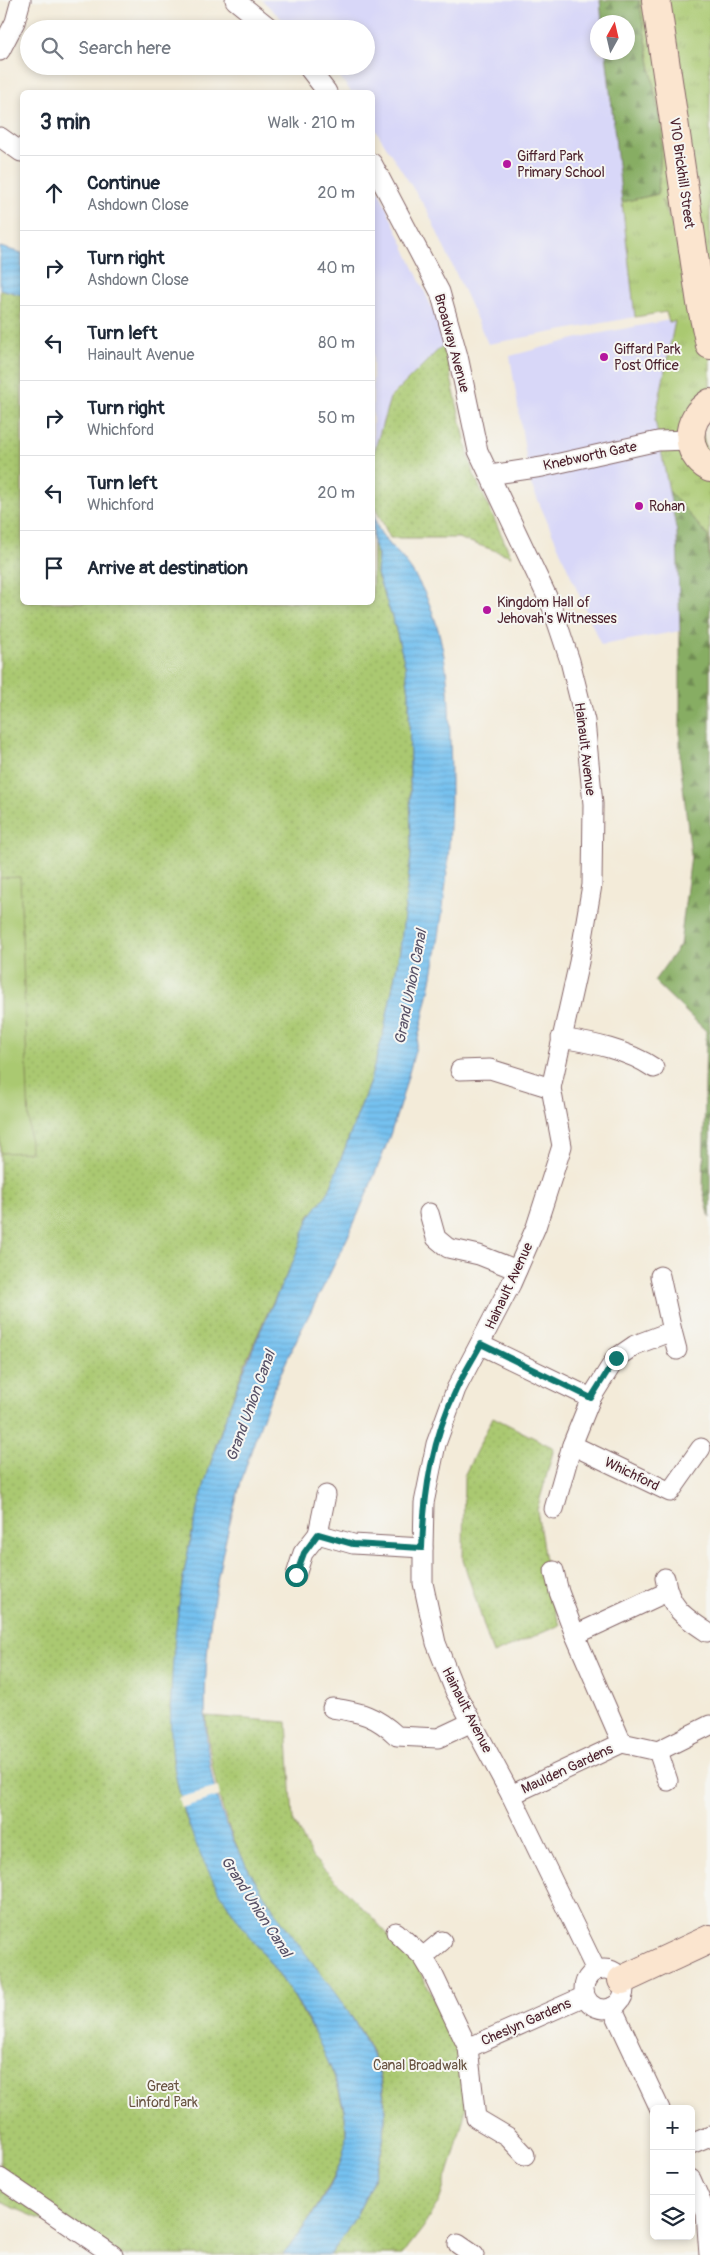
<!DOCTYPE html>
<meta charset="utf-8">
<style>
:root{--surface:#fff;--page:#f6f6f7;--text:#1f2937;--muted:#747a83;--line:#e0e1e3}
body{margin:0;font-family:Pangolin,sans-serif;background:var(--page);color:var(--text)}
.controls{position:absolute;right:15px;bottom:15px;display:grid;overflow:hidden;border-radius:8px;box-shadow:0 2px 8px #0003}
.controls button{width:45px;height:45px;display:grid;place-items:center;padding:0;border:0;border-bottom:1px solid var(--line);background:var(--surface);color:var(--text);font:25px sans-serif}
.compass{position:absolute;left:590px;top:15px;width:45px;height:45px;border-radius:50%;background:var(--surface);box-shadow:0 2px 8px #0003;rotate:8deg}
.stop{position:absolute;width:15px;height:15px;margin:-11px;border:4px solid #0f766e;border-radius:50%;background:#fff}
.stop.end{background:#0f766e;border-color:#fff;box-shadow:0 1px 5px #0008}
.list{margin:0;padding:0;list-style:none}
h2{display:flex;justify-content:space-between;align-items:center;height:65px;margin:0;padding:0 20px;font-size:21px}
h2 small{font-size:16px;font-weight:400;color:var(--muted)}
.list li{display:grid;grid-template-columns:32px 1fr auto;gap:15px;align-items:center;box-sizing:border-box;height:75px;padding:0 20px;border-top:1px solid var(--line)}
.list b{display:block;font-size:19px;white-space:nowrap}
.list p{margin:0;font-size:16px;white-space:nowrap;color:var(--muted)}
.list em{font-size:16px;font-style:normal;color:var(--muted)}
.icon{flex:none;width:28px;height:28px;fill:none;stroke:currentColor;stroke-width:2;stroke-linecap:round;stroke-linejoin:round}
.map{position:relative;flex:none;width:710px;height:2255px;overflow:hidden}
.search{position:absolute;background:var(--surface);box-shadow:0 2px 8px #0003;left:20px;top:20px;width:355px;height:55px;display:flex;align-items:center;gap:12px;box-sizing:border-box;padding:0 18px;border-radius:28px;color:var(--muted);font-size:19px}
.panel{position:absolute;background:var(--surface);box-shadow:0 2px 8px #0003;left:20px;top:90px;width:355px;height:515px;border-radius:8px}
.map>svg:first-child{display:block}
.built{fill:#d8d7f8}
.grass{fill:url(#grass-tufts);stroke:#7a744e;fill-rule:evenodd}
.forest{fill:url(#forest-firs);stroke:#686647}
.park{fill:url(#park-dots);stroke:#7a744e}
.pitch{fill:#aac971;stroke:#7a744e}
.water{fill:url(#water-rules);stroke:#60708d}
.pier{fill:#f3ebd9}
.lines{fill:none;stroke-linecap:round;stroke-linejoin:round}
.street-casing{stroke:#856668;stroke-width:21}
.secondary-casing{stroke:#856668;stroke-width:30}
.street{stroke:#fff;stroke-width:19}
.secondary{stroke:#fbe5cf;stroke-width:28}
.route{stroke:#0f766e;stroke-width:6}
.poi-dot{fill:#b5179e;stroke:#f6f6f2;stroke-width:2}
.labels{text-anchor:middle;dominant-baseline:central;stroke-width:4;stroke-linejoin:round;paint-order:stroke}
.poi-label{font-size:14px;fill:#4a1f2b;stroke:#f6f6f2;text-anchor:start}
.street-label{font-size:14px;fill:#4a1f2b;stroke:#f6f6f2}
.park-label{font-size:14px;fill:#675240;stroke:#f6f6f2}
.water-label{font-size:15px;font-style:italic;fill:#575066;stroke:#f6f6f2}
</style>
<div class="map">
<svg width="710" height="2255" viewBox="0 0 710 2255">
<defs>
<pattern id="grass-tufts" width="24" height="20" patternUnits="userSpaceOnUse" patternTransform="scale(1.25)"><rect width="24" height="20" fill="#aac971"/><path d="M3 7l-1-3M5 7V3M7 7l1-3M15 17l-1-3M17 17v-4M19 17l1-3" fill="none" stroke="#94ac62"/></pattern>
<pattern id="forest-firs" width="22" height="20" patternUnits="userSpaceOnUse" patternTransform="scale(1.25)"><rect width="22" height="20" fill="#87ad63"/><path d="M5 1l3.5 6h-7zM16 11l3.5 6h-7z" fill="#708c52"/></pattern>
<pattern id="park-dots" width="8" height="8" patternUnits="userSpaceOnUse" patternTransform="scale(1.25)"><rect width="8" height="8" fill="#aac971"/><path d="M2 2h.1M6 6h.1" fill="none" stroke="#94ac62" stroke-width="1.8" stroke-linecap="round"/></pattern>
<pattern id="water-rules" width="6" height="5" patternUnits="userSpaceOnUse" patternTransform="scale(1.25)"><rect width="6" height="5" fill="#75c1ef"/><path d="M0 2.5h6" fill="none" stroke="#67a5cd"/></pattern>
</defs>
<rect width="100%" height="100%" fill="#f6f6f2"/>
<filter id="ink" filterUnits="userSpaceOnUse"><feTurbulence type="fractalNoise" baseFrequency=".02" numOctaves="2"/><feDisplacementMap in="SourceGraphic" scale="10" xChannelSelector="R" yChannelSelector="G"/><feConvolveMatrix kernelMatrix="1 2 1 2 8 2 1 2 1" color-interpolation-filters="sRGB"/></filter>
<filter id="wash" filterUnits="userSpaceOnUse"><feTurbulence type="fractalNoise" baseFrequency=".0096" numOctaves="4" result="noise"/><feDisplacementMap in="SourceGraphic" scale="20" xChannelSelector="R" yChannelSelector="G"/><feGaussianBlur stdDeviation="1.12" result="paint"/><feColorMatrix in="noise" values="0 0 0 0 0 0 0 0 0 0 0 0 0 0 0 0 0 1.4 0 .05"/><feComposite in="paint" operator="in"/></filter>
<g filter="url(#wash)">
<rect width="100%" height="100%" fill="#f3ebd9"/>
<g class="built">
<path d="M262,0H600L602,22H598V52L606,53L635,317L488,344L427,210L373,126L372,92H351L344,82L329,66H366V29H292Z"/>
<path d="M373,178L447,341L390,397L373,459Z"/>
<path d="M675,319L655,420L677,533L680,631L601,645L530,482L510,356L586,336Z"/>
</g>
<path class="grass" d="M639,0H710V403L698,413L710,468V574L708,536L669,491L655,420L675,321L669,322L666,312L635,317L622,202L658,194L662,134ZM661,200L677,226L681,262L673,226Z"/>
<g class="forest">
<path d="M600,0H639L662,134L658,194L622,202L606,53L628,52V22H602Z"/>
<path d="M669,491L708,536L710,574V1218L703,1190L706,1031L654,981L680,945L691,855L680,760V631L677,533Z"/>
</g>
<g class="park">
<path d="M0,289L22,295V602H372L373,544L378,555L377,574L394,623L405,665L409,692L411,855L400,950L383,1035L369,1084L329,1191L320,1205L310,1215L296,1256L265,1318L246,1361L215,1447L191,1537L182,1583L170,1706L173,1760L186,1818L227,1904L291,1992L321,2044L338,2087L345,2116L346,2143L339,2167L317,2207L284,2255H113L90,2240L0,2202Z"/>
<path d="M447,341L451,378L472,470L511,556L458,538H390L373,503L372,459L390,398Z"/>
<path d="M493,1417L554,1448L537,1510L551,1599L560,1625L493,1654L463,1560L464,1476Z"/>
<path d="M206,1716L287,1722L293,1820L312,1857L370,1915L417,1966L461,2051L467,2105L454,2154L440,2199L423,2228L402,2255H330C372,2199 400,2134 377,2065C366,2032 341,2002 321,1975C297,1942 272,1910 252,1875C222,1824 211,1775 206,1716Z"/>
</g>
<path class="pitch" d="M20,877L30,1152L0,1153V878Z"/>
<g class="water">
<path d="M0,247L22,253V295L0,289Z"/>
<path d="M373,495C376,505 373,514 376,523C381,538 395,549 404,560C424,585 436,616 442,646C449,677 449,709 450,740C455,850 441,953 413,1058C403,1095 393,1131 378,1166C365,1198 352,1230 336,1261C317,1301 295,1339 278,1380C245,1457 218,1552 209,1635C203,1693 202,1757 222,1813C243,1869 279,1919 315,1966C337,1996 362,2027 375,2062C401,2132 372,2199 330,2255H284C306,2224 339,2182 345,2144C349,2119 341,2093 332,2071C320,2043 306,2014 289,1989C269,1960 246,1933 227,1904C205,1869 187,1828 178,1787C168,1744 170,1703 173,1660C183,1520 230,1387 293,1262C300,1248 302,1233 309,1219C313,1210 323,1200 329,1191L369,1084L383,1035L400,950L411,855L409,692L405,665L394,623L377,574L378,555L373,544Z"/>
</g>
<path class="pier" d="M218,1787L220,1796L181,1808L178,1798Z"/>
</g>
<g filter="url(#ink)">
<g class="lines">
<g class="street-casing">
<g id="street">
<path d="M235,0L271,29"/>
<path d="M0,51L15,22L21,0"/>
<path d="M307,66L327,92"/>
<path d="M0,137L21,152"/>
<path d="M372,163L440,292L458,356L478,451L552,607L570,661L585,721L593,804L592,885L579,962L551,1088L562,1146L536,1227L511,1284L456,1389L436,1444L424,1503L423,1548V1583L436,1643L455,1691L511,1795L596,1970"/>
<path d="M490,475L542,467L658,441L690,440"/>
<path d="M561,1038C592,1043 628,1050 654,1068"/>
<path d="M460,1070L490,1069L551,1088"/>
<path d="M429,1213L436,1238L448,1248L479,1255L517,1270"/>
<path d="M672,1331L677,1350"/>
<path d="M481,1345L591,1398L572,1445"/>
<path d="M591,1398L616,1358L635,1345L672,1331L660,1276"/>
<path d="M554,1509L572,1445L670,1492L701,1448"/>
<path d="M318,1534L326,1495"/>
<path d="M554,1571L559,1592L575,1635L667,1592"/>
<path d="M296,1575L303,1553L318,1534L353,1544L423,1548"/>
<path d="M665,1578C669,1607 684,1617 707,1632"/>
<path d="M332,1708C361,1712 376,1716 397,1736L438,1738L472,1722"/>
<path d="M622,1743L658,1751L710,1725"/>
<path d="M658,1751L668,1781"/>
<path d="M511,1795L622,1743L575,1635"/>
<path d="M396,1932L423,1957L432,1972L468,2048L585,1996"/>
<path d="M423,1957L442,1941"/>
<circle cx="604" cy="1989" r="20"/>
<path d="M612,2007L660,2109"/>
<path d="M468,2048L476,2118L508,2137L525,2155"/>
<path d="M691,2144L710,2136"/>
<path d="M0,2178L113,2255"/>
<path d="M691,2179L706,2213L709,2255"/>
<path d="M458,2244L474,2255"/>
</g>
</g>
<g class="secondary-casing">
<g id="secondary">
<path d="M656,0L701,303L710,345"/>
<path d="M710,403C685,419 683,453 710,468"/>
<path d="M622,1980L710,1939"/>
</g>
</g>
<use href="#street" class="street"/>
<use href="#secondary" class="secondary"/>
</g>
</g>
<g class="lines" filter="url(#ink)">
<path class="route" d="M296,1575L304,1553L318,1534L353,1544L422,1548C424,1493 432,1438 457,1388C464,1373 473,1359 481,1344L591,1398L616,1358"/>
</g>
<g class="poi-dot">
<circle cx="507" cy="164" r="5"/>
<circle cx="604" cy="357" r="5"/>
<circle cx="639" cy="506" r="5"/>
<circle cx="487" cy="610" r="5"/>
</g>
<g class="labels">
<g class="poi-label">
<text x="517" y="156">Giffard Park<tspan x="517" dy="16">Primary School</tspan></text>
<text x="614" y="349">Giffard Park<tspan x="614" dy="16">Post Office</tspan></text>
<text x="649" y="506">Rohan</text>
<text x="497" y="602">Kingdom Hall of<tspan x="497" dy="16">Jehovah's Witnesses</tspan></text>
</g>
<g class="street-label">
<text transform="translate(682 173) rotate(82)">V10 Brickhill Street</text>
<text transform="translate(452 343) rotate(75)">Broadway Avenue</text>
<text transform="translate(590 456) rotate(-12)">Knebworth Gate</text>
<text transform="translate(585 749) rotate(83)">Hainault Avenue</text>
<text transform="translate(509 1286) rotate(-65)">Hainault Avenue</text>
<text transform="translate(632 1474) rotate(26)">Whichford</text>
<text transform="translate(467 1710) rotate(63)">Hainault Avenue</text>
<text transform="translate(567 1769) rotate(-25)">Maulden Gardens</text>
<text transform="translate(526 2022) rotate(-24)">Cheslyn Gardens</text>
</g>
<g class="park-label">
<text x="420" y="2065">Canal Broadwalk</text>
<text x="163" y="2086">Great<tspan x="163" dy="16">Linford Park</tspan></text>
</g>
<g class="water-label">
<text transform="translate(411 987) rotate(-79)">Grand Union Canal</text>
<text transform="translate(251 1406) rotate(-70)">Grand Union Canal</text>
<text transform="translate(256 1907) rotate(57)">Grand Union Canal</text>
</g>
</g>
</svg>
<div class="controls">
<button>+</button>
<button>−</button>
<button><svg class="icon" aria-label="layers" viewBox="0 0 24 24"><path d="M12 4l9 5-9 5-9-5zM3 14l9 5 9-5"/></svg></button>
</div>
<svg class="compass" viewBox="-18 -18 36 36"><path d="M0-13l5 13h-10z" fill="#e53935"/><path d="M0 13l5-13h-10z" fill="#747a83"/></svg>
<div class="stop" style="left:296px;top:1575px"></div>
<div class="stop end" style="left:616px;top:1358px"></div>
<div class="search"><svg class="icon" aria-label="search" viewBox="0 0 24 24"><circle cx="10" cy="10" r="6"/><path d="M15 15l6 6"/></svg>Search here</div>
<section class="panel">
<h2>3 min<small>Walk · 210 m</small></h2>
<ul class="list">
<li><svg class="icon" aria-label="ahead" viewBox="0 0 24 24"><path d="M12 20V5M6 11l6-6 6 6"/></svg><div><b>Continue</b><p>Ashdown Close</p></div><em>20 m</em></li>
<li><svg class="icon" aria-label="right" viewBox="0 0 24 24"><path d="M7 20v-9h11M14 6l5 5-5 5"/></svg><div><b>Turn right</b><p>Ashdown Close</p></div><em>40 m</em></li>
<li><svg class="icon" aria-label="left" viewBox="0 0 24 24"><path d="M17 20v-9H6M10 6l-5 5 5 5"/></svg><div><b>Turn left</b><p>Hainault Avenue</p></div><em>80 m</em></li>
<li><svg class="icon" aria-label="right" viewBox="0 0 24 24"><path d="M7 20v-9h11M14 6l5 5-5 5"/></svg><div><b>Turn right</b><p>Whichford</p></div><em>50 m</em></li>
<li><svg class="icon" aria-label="left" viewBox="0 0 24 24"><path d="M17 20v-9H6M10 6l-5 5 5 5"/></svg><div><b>Turn left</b><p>Whichford</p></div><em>20 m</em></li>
<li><svg class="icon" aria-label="arrive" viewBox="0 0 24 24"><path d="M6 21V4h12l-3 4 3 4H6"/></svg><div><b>Arrive at destination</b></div></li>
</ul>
</section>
</div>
